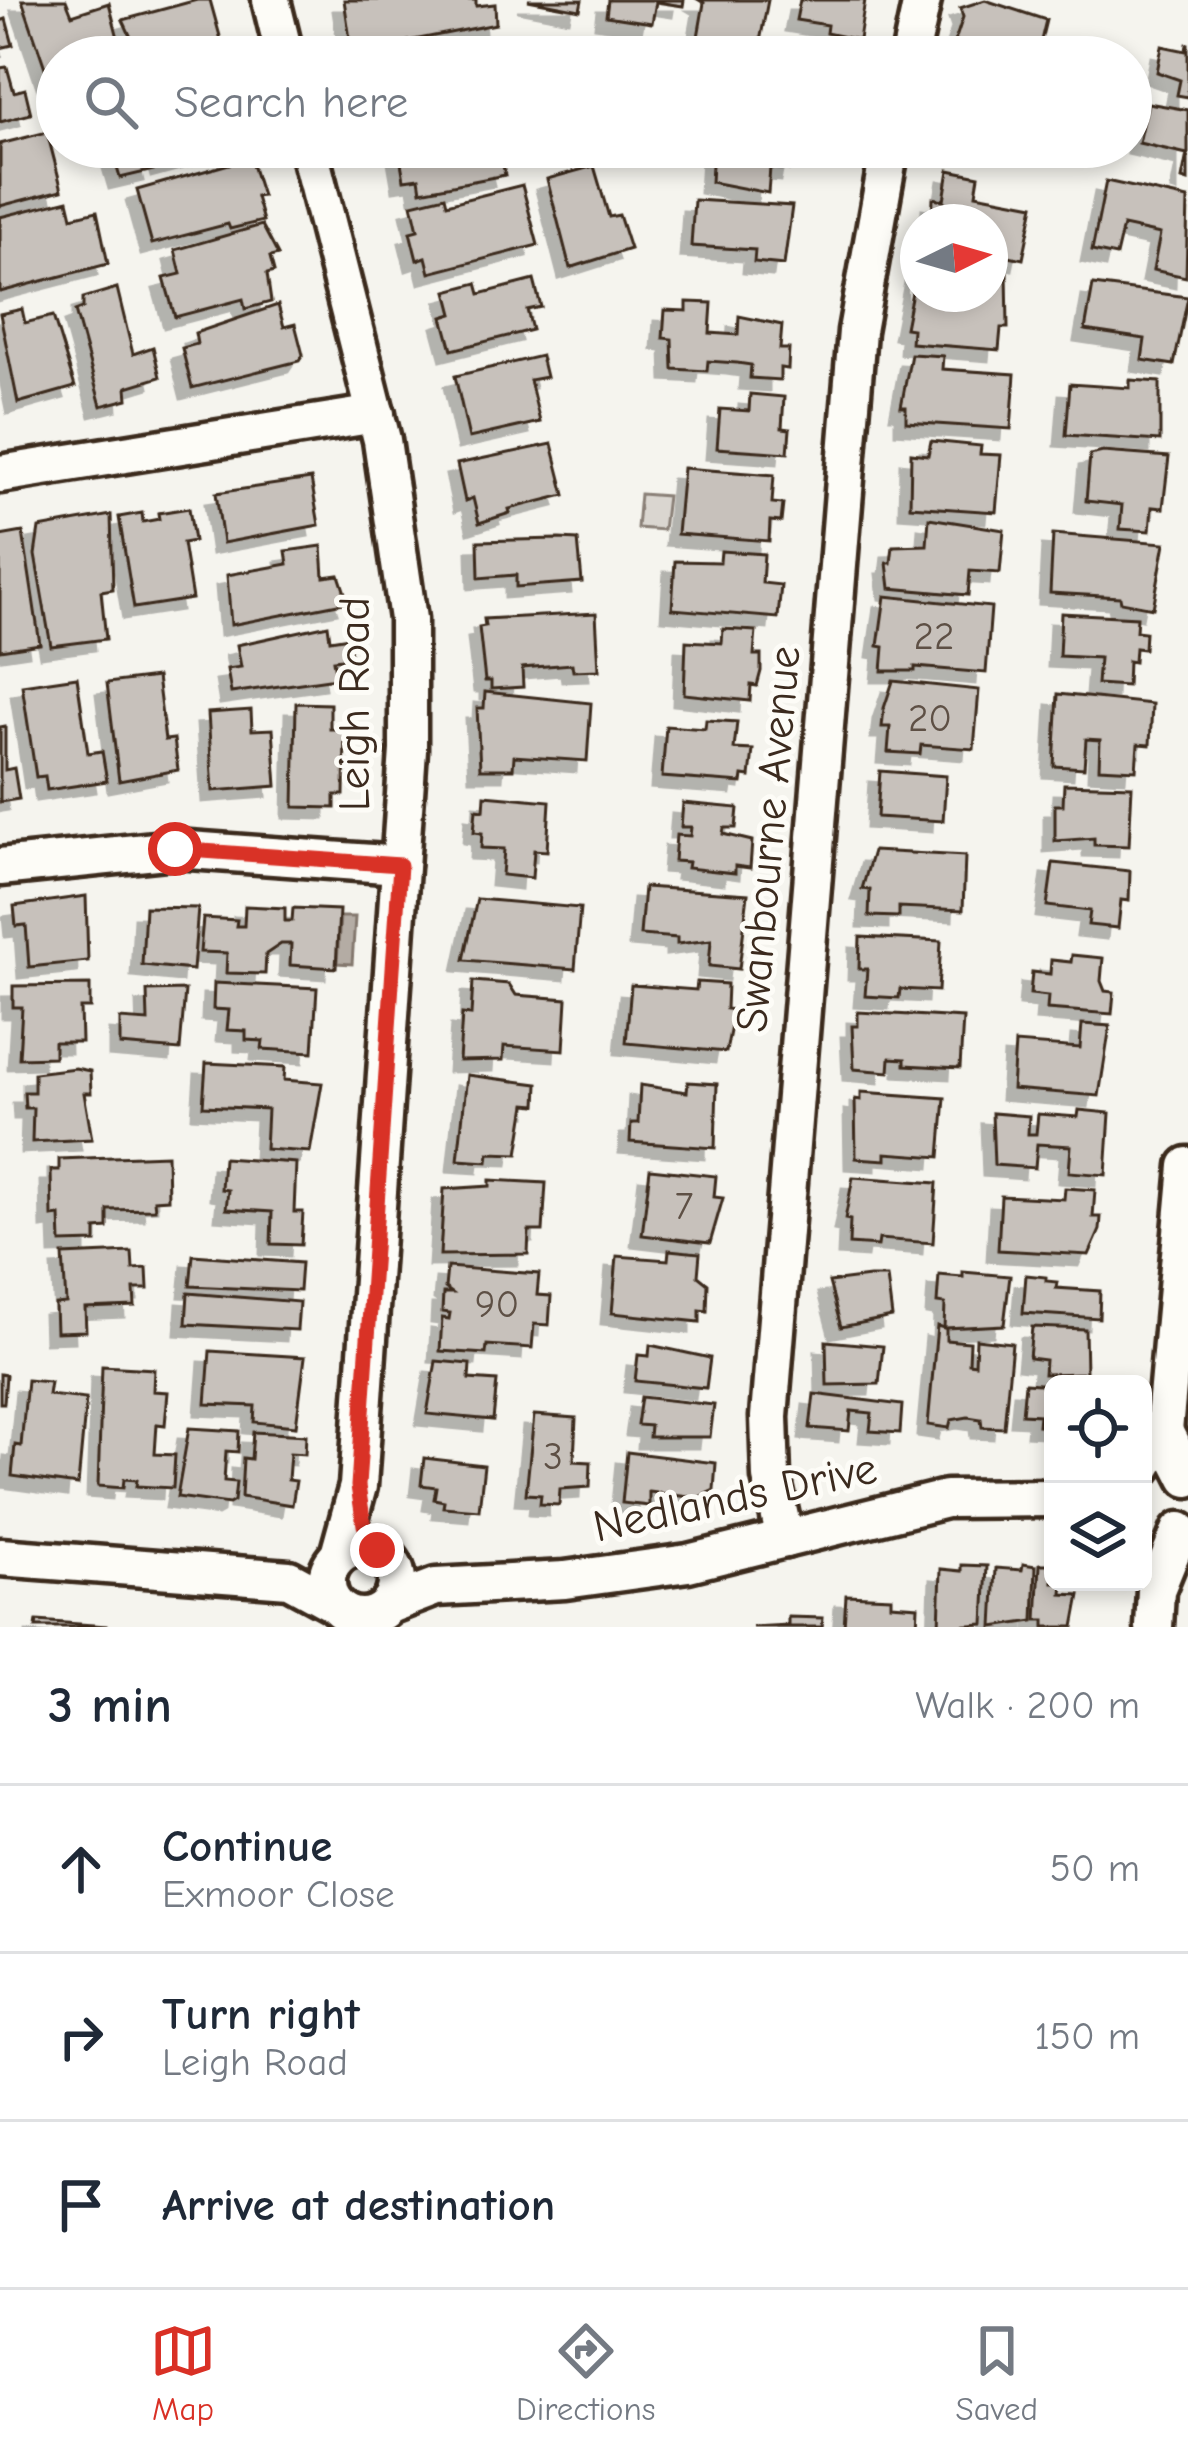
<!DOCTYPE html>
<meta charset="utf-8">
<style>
:root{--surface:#fff;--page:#f6f6f7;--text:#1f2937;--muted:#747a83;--line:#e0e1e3;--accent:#d93025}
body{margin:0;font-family:"Comic Neue",sans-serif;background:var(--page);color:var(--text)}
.controls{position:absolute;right:36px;bottom:36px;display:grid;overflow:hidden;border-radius:18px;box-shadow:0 6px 18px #0003}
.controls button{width:108px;height:108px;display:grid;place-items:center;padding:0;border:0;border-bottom:3px solid var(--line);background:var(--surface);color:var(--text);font:60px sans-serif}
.compass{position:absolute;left:900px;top:204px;width:108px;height:108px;border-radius:50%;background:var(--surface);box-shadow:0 6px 18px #0003;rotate:85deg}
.stop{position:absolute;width:36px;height:36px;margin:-27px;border:9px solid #d93025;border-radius:50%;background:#fff}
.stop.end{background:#d93025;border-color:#fff;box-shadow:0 3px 12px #0008}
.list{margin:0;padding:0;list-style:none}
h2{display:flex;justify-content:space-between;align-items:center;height:156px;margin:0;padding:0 48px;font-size:51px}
h2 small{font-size:39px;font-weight:400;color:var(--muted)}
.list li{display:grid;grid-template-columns:78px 1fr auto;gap:36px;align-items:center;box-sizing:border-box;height:168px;padding:0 48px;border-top:3px solid var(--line)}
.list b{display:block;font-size:45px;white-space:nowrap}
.list p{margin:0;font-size:39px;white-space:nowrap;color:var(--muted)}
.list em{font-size:39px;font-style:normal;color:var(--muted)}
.icon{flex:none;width:66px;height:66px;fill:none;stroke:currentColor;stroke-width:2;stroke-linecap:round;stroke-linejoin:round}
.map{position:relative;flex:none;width:1188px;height:1627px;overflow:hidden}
.search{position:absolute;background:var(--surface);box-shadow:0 6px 18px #0003;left:36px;right:36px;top:36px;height:132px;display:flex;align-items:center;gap:30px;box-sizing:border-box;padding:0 42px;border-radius:66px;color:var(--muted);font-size:45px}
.sheet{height:660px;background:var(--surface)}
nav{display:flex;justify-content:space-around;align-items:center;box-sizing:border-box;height:168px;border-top:3px solid var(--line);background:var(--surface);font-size:33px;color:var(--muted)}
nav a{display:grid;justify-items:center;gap:6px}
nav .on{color:var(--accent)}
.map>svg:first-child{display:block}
.green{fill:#dad6d0;stroke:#8a8077;stroke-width:3}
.water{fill:#b4aca4;stroke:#84786e;stroke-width:3}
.building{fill:#c7c1bb;stroke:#3b2a1e;stroke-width:3;filter:url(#shadow)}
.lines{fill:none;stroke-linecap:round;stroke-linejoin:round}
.minor-casing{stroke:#3b2a1e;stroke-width:45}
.minor{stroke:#fdfcf7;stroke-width:36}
.route{stroke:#d93025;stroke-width:15}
.labels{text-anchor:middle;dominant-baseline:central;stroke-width:10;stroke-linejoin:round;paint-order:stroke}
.number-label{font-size:39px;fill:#5e5045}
.street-label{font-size:45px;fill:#3b2a1e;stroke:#fdfcf7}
</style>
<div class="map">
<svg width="1188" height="1627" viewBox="0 0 1188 1627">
<defs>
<filter id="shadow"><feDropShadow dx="-11" dy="11" stdDeviation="0" flood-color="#0004"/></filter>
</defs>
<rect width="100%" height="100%" fill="#f5f4ee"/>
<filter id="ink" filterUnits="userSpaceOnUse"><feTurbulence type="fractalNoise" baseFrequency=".00833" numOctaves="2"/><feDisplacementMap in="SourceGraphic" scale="24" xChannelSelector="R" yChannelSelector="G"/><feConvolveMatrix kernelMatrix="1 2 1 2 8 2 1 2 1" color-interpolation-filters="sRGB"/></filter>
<g filter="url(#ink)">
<path class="green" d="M640,494L667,496L663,530L637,528Z"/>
<path class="water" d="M340,917H355L352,964L337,963Z"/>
<g class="building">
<path d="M22,0H66L72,15L109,3L118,38L102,41L105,57H57V103Z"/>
<path d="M197,0H210L223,47L217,49L219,57H140L123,20Z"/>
<path d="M344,0H476V6L495,4L496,24L352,52Z"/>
<path d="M528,0H582L580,10Z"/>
<path d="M608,0H684L683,6L656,2L652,23L606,16Z"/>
<path d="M768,0L757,57L695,54L704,3L699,0Z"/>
<path d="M800,0H865L859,40L826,33L827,25L796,20Z"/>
<path d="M985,0L1046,20L1037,57L950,56L963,17L960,8Z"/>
<path d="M6,19L13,45L0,48V21Z"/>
<path d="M1187,44H1188V97L1177,95L1180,80L1157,72L1162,46L1186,51Z"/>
<path d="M418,46L420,57H383L382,54Z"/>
<path d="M1067,46L1099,52L1098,57H1065Z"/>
<path d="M461,49L463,57H427Z"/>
<path d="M7,67L14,92L25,89L31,114L0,122V68Z"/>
<path d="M1148,103L1188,110V181L1182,179L1187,154L1139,143Z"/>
<path d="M47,132L62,190L0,206V144Z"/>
<path d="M111,147H148L154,170L120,178Z"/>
<path d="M157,147H231L162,166Z"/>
<path d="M499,147L505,175L421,191L419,178L404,180L399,151Z"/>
<path d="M713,147H796L791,170L770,168L768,193L711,182Z"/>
<path d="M250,158L262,196L256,197L263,221L230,229L228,224L152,244L137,190Z"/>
<path d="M594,166L609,217L619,215L630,249L570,268L547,179Z"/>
<path d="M949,170L979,176L976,194L1034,205L1023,259L990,252V222H932L933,198L944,200Z"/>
<path d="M1106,181L1188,199L1186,277L1153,270L1160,234L1123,226L1116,256L1092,251Z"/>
<path d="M522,185L538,245L430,273L426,257L417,260L410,232L418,230L412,204L445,196L447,204Z"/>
<path d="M68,200L72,217L97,211L108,264L0,292V217Z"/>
<path d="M694,200L792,206L784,265L754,262L755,250L691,246Z"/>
<path d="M262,225L278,255L270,257L274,272L267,274L271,302L245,309L243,299L175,317L164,278L181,274L175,250Z"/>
<path d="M917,266L918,294H990V271L1007,272L1008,328H1001L999,350L911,343L912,329L905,328Z"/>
<path d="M534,280L541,307L527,310L532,330L452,350L443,317L453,314L447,291L477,283L480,294Z"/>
<path d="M1093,285L1188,297L1174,365L1142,360L1145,339L1085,330Z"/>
<path d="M117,288L133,354L153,347L160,377L127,387L128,399L101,406L75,311L83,308V298Z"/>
<path d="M687,302L712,303L710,333L738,335L739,316L782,325L780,349H789L788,369L780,368V380L750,378L751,365L737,363L708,361L707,371L673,369L672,339L663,338L665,310L687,311Z"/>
<path d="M278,305L284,327L295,324L303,355L299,361L192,388L182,348L197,344L195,333Z"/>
<path d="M22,309L25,323L53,316L75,387L18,403L0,314Z"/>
<path d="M911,354L943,356L942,369L1015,374L1011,429L906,422V407H901Z"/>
<path d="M541,356L546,377L530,380L540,422L469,438L455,376Z"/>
<path d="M1130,380L1160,382V441L1066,435L1070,384L1130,388Z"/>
<path d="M750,394L784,397L782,428L790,429L788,453L717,448L720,409L749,411Z"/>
<path d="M931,441L981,446L980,454L1001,455L996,512L910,506L911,453L928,455Z"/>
<path d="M552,444L565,495L509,509L510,513L479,523L473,498L465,501L457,464Z"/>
<path d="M1103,452L1169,457L1163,508L1152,507L1150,531L1120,529L1122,505L1086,501L1090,455Z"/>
<path d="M683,468L774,475L772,503L783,504L781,522L770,521L769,541L677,534Z"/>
<path d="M311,479L319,525L223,543L216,493Z"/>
<path d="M189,508L194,541L183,543L192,599L134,608L119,517L142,513L143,522L159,519L158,513Z"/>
<path d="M111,515L113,589L101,591L106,639L51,646L35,555L39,528Z"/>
<path d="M929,518L1004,530L1000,573L970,571L968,595L890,588L887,563H891L893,546L927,545Z"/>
<path d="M23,532L40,644L0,650V536Z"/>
<path d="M1053,534L1165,543L1153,608L1121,602L1120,597L1050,593Z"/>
<path d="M559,539L578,540L582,582L516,587V575L479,578L478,541Z"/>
<path d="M322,546L324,577L339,575L348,602L231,625L227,575L288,564L286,551Z"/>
<path d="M721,551L764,554L762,583L781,585L778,618L672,609L675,561L720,562Z"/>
<path d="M885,596L991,607L986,673L915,667V671H882L884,647L878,646Z"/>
<path d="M596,613L599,670L573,671L572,664L522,668L523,687L491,689V681H485L479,627L485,626L484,619Z"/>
<path d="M1061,613L1137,617L1136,631L1145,632L1144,649L1135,648L1134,662L1128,661L1127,686L1097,684L1099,658L1059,656Z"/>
<path d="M328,625L330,640L349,637L351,658L333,660L336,678L231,693L227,669L241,667L237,645Z"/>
<path d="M723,629L756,631L754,655H761V671L757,686L751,685L750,701L684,694L686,641L722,643Z"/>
<path d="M77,677L88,753L102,751L107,781L47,790L45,776L36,777L22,685Z"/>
<path d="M157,677L165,740L174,739L178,770L119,781L107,683Z"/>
<path d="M893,681L979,690L974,749L921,745L920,754L888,752L890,727H882L884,708Z"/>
<path d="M485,692L591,703L587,761L514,756L513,769H480L477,708H484Z"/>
<path d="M1058,694L1152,704L1150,745L1138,744L1136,770L1099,768L1100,740L1086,739L1084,768L1054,766Z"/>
<path d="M296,703L330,704V729H345L344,795H335V808L294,807Z"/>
<path d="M251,710L252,730L273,729L277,786L213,791L208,713Z"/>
<path d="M706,720L737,722L734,749L753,750L750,777L743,776L742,783L662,777L666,726L705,729Z"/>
<path d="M5,726V770L14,768L19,799L0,802V727Z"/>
<path d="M880,771L946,776L943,821L877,817Z"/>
<path d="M1064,784L1132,786L1129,846L1094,845V838L1055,841V805H1063Z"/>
<path d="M485,795L550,801L547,851L534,850L532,878L502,875L504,849L481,848L482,833L474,832L476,809L484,810Z"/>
<path d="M683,803L738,808L736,828H724L723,834L752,841L750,868L735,866V873L687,868L688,862L674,861L676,835L690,836L691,827H681Z"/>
<path d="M873,851L965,856L963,910L899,907V917L869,916L870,890L862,889Z"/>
<path d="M1053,863L1130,871L1129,901L1121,900L1118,928L1088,925L1090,911L1047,906Z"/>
<path d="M644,887L748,894L739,969L709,966L711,940L677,944V938L640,935Z"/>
<path d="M86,896L88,961L29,967L26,925L16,926L14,906Z"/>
<path d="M477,899L580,908L575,969L464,960Z"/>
<path d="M245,906L285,908V921H292L293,908L339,910L336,968L290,965L291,944H281L266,954L265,974L226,973L227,953L200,952L203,918L237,920L236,926H244Z"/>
<path d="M145,907L198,908L193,970L142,965Z"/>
<path d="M860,937L941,941L938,991L900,989L899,998L865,996L867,969H859Z"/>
<path d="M1072,955L1103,958L1101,981L1105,991L1114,992L1112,1014L1047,1009L1048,996L1030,994L1032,972L1050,974L1051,960L1071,962Z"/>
<path d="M473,981L509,984L516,995L567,999L564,1050L504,1046L503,1060L459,1061L462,1014L471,1015Z"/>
<path d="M697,982L727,984L726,1009L734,1010L726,1052L626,1043L631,985L696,990Z"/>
<path d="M214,983L317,988L313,1052L262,1049L263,1041L246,1040V1031L227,1030L229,1010L213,1009Z"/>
<path d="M90,985V1008H80L81,1042H54V1057L19,1058L22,1007H13V986Z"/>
<path d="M185,990L180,1050L120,1045V1019L148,1021L147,991Z"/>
<path d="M858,1012L963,1018L960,1068L905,1065V1059L890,1058L889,1072L854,1069L852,1026H858Z"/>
<path d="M1082,1024L1110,1026L1099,1096L1012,1089L1015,1043L1080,1048Z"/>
<path d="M206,1063L285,1067L284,1080L322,1083L310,1152L265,1149L267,1109L203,1106Z"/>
<path d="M75,1068L90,1071L91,1093H84L92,1139L32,1142L33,1108H25L24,1092H34V1073Z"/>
<path d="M467,1075L538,1084L537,1105L526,1104L518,1154L489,1153L488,1162L458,1160Z"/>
<path d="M688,1082L717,1084L715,1148L630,1142L631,1123H638L640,1085L687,1092Z"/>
<path d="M861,1092L945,1098L940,1157L886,1153V1160L856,1158L855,1099L861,1100Z"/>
<path d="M1079,1110L1110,1113L1106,1175L1069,1172L1071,1146L1037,1144L1035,1168L994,1165L992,1113L1029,1116L1028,1134H1036L1038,1114L1078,1117Z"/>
<path d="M167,1155L168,1199L154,1200L155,1209L108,1210V1228L96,1229V1242L61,1243L60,1216L52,1217L51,1170H59V1159Z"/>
<path d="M223,1158L296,1163L294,1212H303L301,1245L271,1244L272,1212L226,1209L228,1190L221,1189Z"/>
<path d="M650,1169L716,1176L714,1197L723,1198L710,1243L642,1235Z"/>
<path d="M853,1177L937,1183L933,1243L879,1239L878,1246L849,1244L850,1220L845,1219Z"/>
<path d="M490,1180L546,1183L543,1231H529L528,1254L440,1255L444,1189L490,1186Z"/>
<path d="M1065,1188L1095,1190L1093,1217H1101L1100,1230L1089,1255L998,1250L1001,1196L1064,1199Z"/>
<path d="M669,1250L700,1253L698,1276L708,1284L707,1311L700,1310V1322L612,1313L617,1256L668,1260Z"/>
<path d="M132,1252L133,1269L147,1268L148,1289H134L135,1306L85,1308L86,1331L56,1332L55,1304L66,1303L63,1255Z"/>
<path d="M193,1255L301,1263L299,1291L190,1286Z"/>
<path d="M447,1267L539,1274L537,1295L551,1296L549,1325L534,1324L532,1348L487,1345L486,1354L440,1351L442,1318L449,1319L450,1313L442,1312L443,1293H452L445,1288Z"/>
<path d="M963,1272L1010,1276L1004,1325L946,1328V1340L970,1342L969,1363L975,1364L976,1339L1012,1343L1004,1428L982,1427L981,1419L968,1417L951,1420L949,1428L928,1425L937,1326L944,1328L945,1304L937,1303L939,1275L963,1277Z"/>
<path d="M1026,1275L1046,1277V1281L1057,1282L1056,1288L1100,1291L1099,1318L1023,1313Z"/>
<path d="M869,1277H887L892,1317L841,1327L829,1282Z"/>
<path d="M188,1293L299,1302L297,1330L186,1324Z"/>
<path d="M1032,1327L1085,1329L1086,1373L1044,1374L1045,1360L1029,1358Z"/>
<path d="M826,1341L883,1346L879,1384L827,1385Z"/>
<path d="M650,1345L710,1358L706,1388L635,1381L638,1355L649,1356Z"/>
<path d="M210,1351L305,1357L296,1426L254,1422L255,1406L206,1404Z"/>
<path d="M436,1361L470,1364L469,1379L497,1381L493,1420L427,1414Z"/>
<path d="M102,1366L154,1369L153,1391L168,1392L165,1425L157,1424L155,1454L175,1455L173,1488L136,1486L137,1480L124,1479L123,1488L98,1486Z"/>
<path d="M0,1374L6,1375L4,1403H0Z"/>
<path d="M27,1380L50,1382L48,1395L86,1399L78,1485L12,1476L15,1445L21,1446Z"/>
<path d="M1025,1383L1053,1385V1426L1038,1425L1039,1415L1022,1414Z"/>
<path d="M814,1394L902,1405L900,1433L870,1431L872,1413L851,1411L849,1431L810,1428Z"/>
<path d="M641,1397L714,1405L710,1437H649L650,1426L637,1425Z"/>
<path d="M534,1415L576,1418L574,1461L591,1462L590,1487L560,1489L559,1505L540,1504L541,1495L526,1494Z"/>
<path d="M189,1428L239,1431L238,1452L226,1451L224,1481L236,1482L234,1501L229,1504L177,1497Z"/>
<path d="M253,1432L306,1435L305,1454L290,1453L288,1480L296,1481L292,1505L241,1497L243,1458L251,1459Z"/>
<path d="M627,1452L716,1463L714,1490L697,1498L649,1492V1506L622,1503Z"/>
<path d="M424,1458L484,1465L479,1510L443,1507L444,1501L434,1499L436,1487L421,1485Z"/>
<path d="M1023,1564L1036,1566L1034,1621L993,1627L996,1568L1022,1570Z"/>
<path d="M1040,1564H1053V1582H1063L1062,1594L1080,1595L1074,1627H1045V1620H1037Z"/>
<path d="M962,1565L987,1566L984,1624L939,1627L941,1569L962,1571Z"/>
<path d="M846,1595L891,1597V1604L918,1606L917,1627H844Z"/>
<path d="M788,1617L823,1618L822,1627H752L788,1625Z"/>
<path d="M37,1621L106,1626V1627H36Z"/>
</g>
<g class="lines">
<g class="minor-casing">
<g id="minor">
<path d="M271,0L285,57"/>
<path d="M910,57L922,0"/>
<path d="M308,147L382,440L408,619V750L358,1486L339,1555"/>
<path d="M0,474L376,414"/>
<path d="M0,867L175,849L400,865"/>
<path d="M1164,1431L1188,1478"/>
<path d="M1143,1467L1164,1431L1188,1166"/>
<path d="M785,1539L771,1477L769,1417L857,331L890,147"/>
<circle cx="362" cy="1582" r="35"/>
<path d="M0,1557L289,1579L333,1603"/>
<path d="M389,1605L436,1587L565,1580L688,1563L946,1499L1053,1498"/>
<path d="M1154,1627L1156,1590L1180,1531"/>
</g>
</g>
<use href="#minor" class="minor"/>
</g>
</g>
<g class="lines" filter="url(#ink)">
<path class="route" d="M175,849L400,865L358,1486L364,1525L377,1550"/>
</g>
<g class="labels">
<g class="number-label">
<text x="934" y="636">22</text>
<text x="930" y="718">20</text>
<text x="684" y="1206">7</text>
<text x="497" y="1304">90</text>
<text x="553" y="1456">3</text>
</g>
<g class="street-label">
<text transform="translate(354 704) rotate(-90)">Leigh Road</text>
<text transform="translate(768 839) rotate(-85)">Swanbourne Avenue</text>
<text transform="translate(735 1497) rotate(-12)">Nedlands Drive</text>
</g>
</g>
</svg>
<div class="controls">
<button><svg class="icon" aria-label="locate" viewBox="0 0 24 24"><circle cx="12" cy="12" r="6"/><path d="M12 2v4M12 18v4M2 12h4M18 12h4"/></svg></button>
<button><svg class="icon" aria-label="layers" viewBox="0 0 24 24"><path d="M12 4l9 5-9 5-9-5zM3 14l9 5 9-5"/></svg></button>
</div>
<svg class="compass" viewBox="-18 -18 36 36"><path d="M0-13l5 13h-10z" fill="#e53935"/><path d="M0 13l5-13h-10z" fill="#747a83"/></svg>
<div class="stop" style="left:175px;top:849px"></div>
<div class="stop end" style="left:377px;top:1550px"></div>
<div class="search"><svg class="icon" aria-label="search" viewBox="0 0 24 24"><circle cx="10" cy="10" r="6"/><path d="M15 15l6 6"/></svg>Search here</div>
</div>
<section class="sheet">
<h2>3 min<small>Walk · 200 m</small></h2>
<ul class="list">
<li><svg class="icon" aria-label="ahead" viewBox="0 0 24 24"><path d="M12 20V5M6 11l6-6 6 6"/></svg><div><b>Continue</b><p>Exmoor Close</p></div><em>50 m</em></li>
<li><svg class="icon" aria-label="right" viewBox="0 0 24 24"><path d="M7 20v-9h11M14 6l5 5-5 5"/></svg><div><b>Turn right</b><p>Leigh Road</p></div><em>150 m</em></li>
<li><svg class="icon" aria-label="arrive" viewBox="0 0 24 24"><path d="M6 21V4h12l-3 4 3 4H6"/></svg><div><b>Arrive at destination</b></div></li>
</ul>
</section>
<nav>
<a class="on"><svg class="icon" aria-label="map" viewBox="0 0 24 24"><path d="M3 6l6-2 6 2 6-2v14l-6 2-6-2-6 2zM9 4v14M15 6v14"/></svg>Map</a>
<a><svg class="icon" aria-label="directions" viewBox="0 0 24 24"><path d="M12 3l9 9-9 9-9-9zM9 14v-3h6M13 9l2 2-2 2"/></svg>Directions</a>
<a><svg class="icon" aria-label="saved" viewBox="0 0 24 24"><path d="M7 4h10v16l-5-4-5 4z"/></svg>Saved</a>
</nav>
